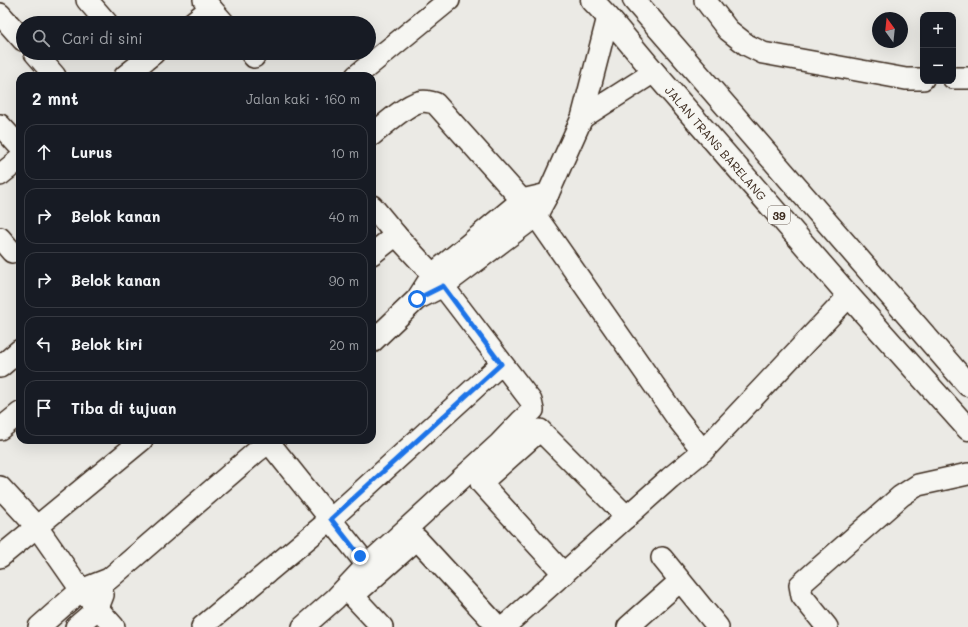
<!DOCTYPE html>
<html lang="id">
<meta charset="utf-8">
<style>
:root{--surface:#171b24;--page:#242831;--text:#f1f3f6;--muted:#9ea1a6;--line:#363941}
body{margin:0;font-family:Mali,sans-serif;background:var(--page);color:var(--text)}
.controls{position:absolute;right:12px;top:12px;display:grid;overflow:hidden;border-radius:8px;box-shadow:0 4px 16px #0002}
.controls button{width:36px;height:36px;display:grid;place-items:center;padding:0;border:0;border-bottom:1px solid var(--line);background:var(--surface);color:var(--text);font:20px sans-serif}
.compass{position:absolute;left:872px;top:12px;width:36px;height:36px;border-radius:50%;background:var(--surface);box-shadow:0 4px 16px #0002;rotate:345deg}
.stop{position:absolute;width:12px;height:12px;margin:-9px;border:3px solid #1a73e8;border-radius:50%;background:#fff}
.stop.end{background:#1a73e8;border-color:#fff;box-shadow:0 1px 4px #0008}
.list{margin:0;padding:0;list-style:none}
h2{display:flex;justify-content:space-between;align-items:center;height:52px;margin:0;padding:0 16px;font-size:17px}
h2 small{font-size:13px;font-weight:400;color:var(--muted)}
.list li{display:grid;grid-template-columns:26px 1fr auto;gap:12px;align-items:center;box-sizing:border-box;height:56px;margin:0 8px 8px;padding:0 8px;border:1px solid var(--line);border-radius:12px}
.list b{display:block;font-size:15px;white-space:nowrap}
.list em{font-size:13px;font-style:normal;color:var(--muted)}
.icon{flex:none;width:22px;height:22px;fill:none;stroke:currentColor;stroke-width:2;stroke-linecap:round;stroke-linejoin:round}
.map{position:relative;flex:none;width:968px;height:627px;overflow:hidden}
.search{position:absolute;background:var(--surface);box-shadow:0 4px 16px #0002;left:16px;top:16px;width:360px;height:44px;display:flex;align-items:center;gap:10px;box-sizing:border-box;padding:0 14px;border-radius:22px;color:var(--muted);font-size:15px}
.panel{position:absolute;background:var(--surface);box-shadow:0 4px 16px #0002;left:16px;top:72px;width:360px;height:372px;border-radius:12px}
.map>svg:first-child{display:block}
.lines{fill:none;stroke-linecap:round;stroke-linejoin:round}
.minor-casing{stroke:#3b2a1e;stroke-width:24}
.highway-casing{stroke:#3b2a1e;stroke-width:25}
.minor{stroke:#f6f6f2;stroke-width:21}
.highway{stroke:#f6f6f2;stroke-width:22}
.route{stroke:#1a73e8;stroke-width:5}
.labels{text-anchor:middle;dominant-baseline:central;stroke-width:3.5;stroke-linejoin:round;paint-order:stroke}
.shield{fill:#f6f6f2;stroke:#73675e;stroke-width:1}
.shield-label{font-size:11px;font-weight:bold;fill:#3b2a1e}
.street-label{font-size:12px;fill:#3b2a1e;stroke:#f6f6f2}
</style>
<div class="map">
<svg width="968" height="627" viewBox="0 0 968 627">
<rect width="100%" height="100%" fill="#ebeae5"/>
<filter id="ink" filterUnits="userSpaceOnUse"><feTurbulence type="fractalNoise" baseFrequency=".025" numOctaves="2"/><feDisplacementMap in="SourceGraphic" scale="8" xChannelSelector="R" yChannelSelector="G"/><feConvolveMatrix kernelMatrix="1 2 1 2 8 2 1 2 1" color-interpolation-filters="sRGB"/></filter>
<g filter="url(#ink)">
<g class="lines">
<g class="minor-casing">
<g id="minor">
<path d="M87,0L107,23"/>
<path d="M204,0L224,23"/>
<path d="M705,0L728,30L747,45L763,53L906,79H923"/>
<path d="M0,14L23,40"/>
<path d="M192,23L211,8"/>
<path d="M35,53L55,76"/>
<path d="M251,53L254,57"/>
<path d="M125,76L154,53"/>
<path d="M356,76L449,0"/>
<path d="M953,78H968"/>
<path d="M582,118L654,72"/>
<path d="M0,125L20,147"/>
<path d="M372,135C383,126 406,105 419,102C425,100 429,102 435,103L536,216L677,418L703,451L670,478L504,627"/>
<path d="M0,175L20,159"/>
<path d="M548,194L582,118L608,17"/>
<path d="M0,238L12,252"/>
<path d="M372,254L396,235"/>
<path d="M372,342L417,299L433,274L522,200L548,194L536,216L443,286L417,299"/>
<path d="M0,367L20,350"/>
<path d="M0,429L20,413"/>
<path d="M267,440L367,565"/>
<path d="M703,451L849,296"/>
<path d="M0,487L37,527L81,590L114,627"/>
<path d="M0,557L142,440"/>
<path d="M662,558L718,627"/>
<path d="M564,574L481,483L540,430L627,517"/>
<path d="M39,627L81,590L109,579L256,452L272,440"/>
<path d="M76,627L98,608L103,595"/>
<path d="M202,627L331,519L501,364"/>
<path d="M303,627L335,599L367,565L499,444L521,421L533,410L531,401L443,286L396,235L372,206"/>
<path d="M382,627L353,596L417,539L498,627"/>
<path d="M628,627L680,581"/>
<path d="M827,627L802,596L800,585L901,496L918,485L968,474"/>
</g>
</g>
<g class="highway-casing">
<g id="highway">
<path d="M592,0L608,17L654,72L849,296L968,429"/>
<path d="M634,0L968,385"/>
</g>
</g>
<use href="#minor" class="minor"/>
<use href="#highway" class="highway"/>
</g>
</g>
<g class="lines" filter="url(#ink)">
<path class="route" d="M360,556L331,519L501,364L443,286L417,299"/>
</g>
<g class="labels">
<rect class="shield" x="768" y="206" width="22" height="18" rx="3"/>
<g class="shield-label">
<text x="779" y="215">39</text>
</g>
<g class="street-label">
<text transform="translate(716 143) rotate(49)">JALAN TRANS BARELANG</text>
</g>
</g>
</svg>
<div class="controls">
<button>+</button>
<button>−</button>
</div>
<svg class="compass" viewBox="-18 -18 36 36"><path d="M0-13l5 13h-10z" fill="#e53935"/><path d="M0 13l5-13h-10z" fill="#9ea1a6"/></svg>
<div class="stop" style="left:417px;top:299px"></div>
<div class="stop end" style="left:360px;top:556px"></div>
<div class="search"><svg class="icon" aria-label="search" viewBox="0 0 24 24"><circle cx="10" cy="10" r="6"/><path d="M15 15l6 6"/></svg>Cari di sini</div>
<section class="panel">
<h2>2 mnt<small>Jalan kaki · 160 m</small></h2>
<ul class="list">
<li><svg class="icon" aria-label="ahead" viewBox="0 0 24 24"><path d="M12 20V5M6 11l6-6 6 6"/></svg><div><b>Lurus</b></div><em>10 m</em></li>
<li><svg class="icon" aria-label="right" viewBox="0 0 24 24"><path d="M7 20v-9h11M14 6l5 5-5 5"/></svg><div><b>Belok kanan</b></div><em>40 m</em></li>
<li><svg class="icon" aria-label="right" viewBox="0 0 24 24"><path d="M7 20v-9h11M14 6l5 5-5 5"/></svg><div><b>Belok kanan</b></div><em>90 m</em></li>
<li><svg class="icon" aria-label="left" viewBox="0 0 24 24"><path d="M17 20v-9H6M10 6l-5 5 5 5"/></svg><div><b>Belok kiri</b></div><em>20 m</em></li>
<li><svg class="icon" aria-label="arrive" viewBox="0 0 24 24"><path d="M6 21V4h12l-3 4 3 4H6"/></svg><div><b>Tiba di tujuan</b></div></li>
</ul>
</section>
</div>
